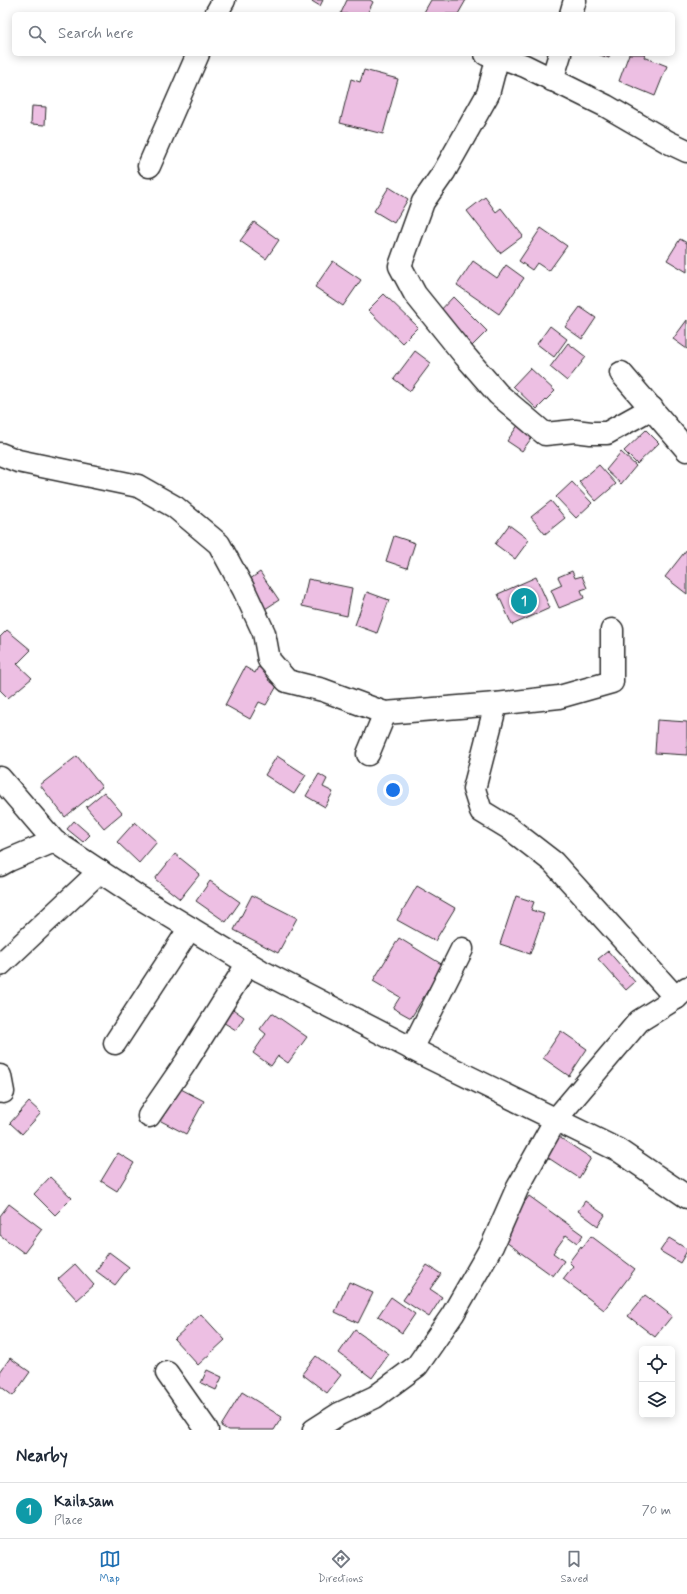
<!DOCTYPE html>
<style>
:root{--surface:#fff;--page:#f6f6f7;--text:#1f2937;--muted:#747a83;--line:#e0e1e3;--accent:#1f6fb2}
body{margin:0;font-family:Mynerve,sans-serif;background:var(--page);color:var(--text)}
.controls{position:absolute;right:12px;bottom:12px;display:grid;overflow:hidden;border-radius:6px;box-shadow:0 2px 10px #0003}
.controls button{width:36px;height:36px;display:grid;place-items:center;padding:0;border:0;border-bottom:1px solid var(--line);background:var(--surface);color:var(--text);font:20px sans-serif}
.you{position:absolute;left:393px;top:790px;width:14px;height:14px;margin:-10px;border:3px solid #fff;border-radius:50%;background:#1a73e8;box-shadow:0 0 0 6px #1a73e833}
.badge{display:grid;place-items:center;width:26px;height:26px;border-radius:50%;background:var(--accent);color:#fff;font-size:13px;font-weight:700}
.pin{position:absolute;translate:-50% -50%;border:2px solid #fff;box-shadow:0 1px 4px #0006}
.list{margin:0;padding:0;list-style:none}
h2{display:flex;justify-content:space-between;align-items:center;height:52px;margin:0;padding:0 16px;font-size:17px}
h2 small{font-size:13px;font-weight:400;color:var(--muted)}
.list li{display:grid;grid-template-columns:26px 1fr auto;gap:12px;align-items:center;box-sizing:border-box;height:56px;padding:0 16px;border-top:1px solid var(--line)}
.list b{display:block;font-size:15px;white-space:nowrap}
.list p{margin:0;font-size:13px;white-space:nowrap;color:var(--muted)}
.list em{font-size:13px;font-style:normal;color:var(--muted)}
.icon{flex:none;width:22px;height:22px;fill:none;stroke:currentColor;stroke-width:2;stroke-linecap:round;stroke-linejoin:round}
.map{position:relative;flex:none;width:687px;height:1430px;overflow:hidden}
.search{position:absolute;background:var(--surface);box-shadow:0 2px 10px #0003;left:12px;right:12px;top:12px;height:44px;display:flex;align-items:center;gap:10px;box-sizing:border-box;padding:0 14px;border-radius:6px;color:var(--muted);font-size:15px}
.sheet{height:108px;background:var(--surface)}
nav{display:flex;justify-content:space-around;align-items:center;box-sizing:border-box;height:56px;border-top:1px solid var(--line);background:var(--surface);font-size:11px;color:var(--muted)}
nav a{display:grid;justify-items:center;gap:2px}
nav .on{color:var(--accent)}
.map>svg:first-child{display:block}
.building{fill:#edbfe3;stroke:#2b2b2b}
.lines{fill:none;stroke-linecap:round;stroke-linejoin:round}
.minor-casing{stroke:#2b2b2b;stroke-width:25}
.minor{stroke:#fff;stroke-width:22}
</style>
<div class="map">
<svg width="687" height="1430" viewBox="0 0 687 1430">
<rect width="100%" height="100%" fill="#fff"/>
<filter id="ink" filterUnits="userSpaceOnUse"><feTurbulence type="fractalNoise" baseFrequency=".025" numOctaves="2"/><feDisplacementMap in="SourceGraphic" scale="8" xChannelSelector="R" yChannelSelector="G"/><feConvolveMatrix kernelMatrix="1 2 1 2 8 2 1 2 1" color-interpolation-filters="sRGB"/></filter>
<g filter="url(#ink)">
<g class="building">
<path d="M310,0H323L320,6Z"/>
<path d="M347,0H370L373,2L367,14H343L341,13Z"/>
<path d="M431,0H466L458,14H423Z"/>
<path d="M597,54H610L609,58Z"/>
<path d="M629,54H645L644,57L667,66L655,96L619,81Z"/>
<path d="M364,70L398,79L383,134L340,123L351,79L360,82Z"/>
<path d="M32,106L46,107L45,125L31,124Z"/>
<path d="M389,187L408,199L394,223L374,211Z"/>
<path d="M485,197L496,212L501,208L523,236L500,253L467,211Z"/>
<path d="M254,222L279,240L266,259L240,241Z"/>
<path d="M541,228L567,246L549,271L537,263L532,270L519,261Z"/>
<path d="M680,239L687,243V272L667,260Z"/>
<path d="M333,261L361,280L343,306L315,287Z"/>
<path d="M473,261L497,278L506,265L524,278L499,314L457,285Z"/>
<path d="M384,294L418,327L402,343L368,310Z"/>
<path d="M453,297L487,331L472,346L438,313Z"/>
<path d="M580,307L596,318L582,339L565,327Z"/>
<path d="M687,320V349L673,339Z"/>
<path d="M550,326L567,339L554,357L537,344Z"/>
<path d="M568,343L586,357L567,381L550,367Z"/>
<path d="M415,351L431,363L410,391L394,379Z"/>
<path d="M530,368L555,391L537,409L513,386Z"/>
<path d="M521,421L536,432L522,451L507,441Z"/>
<path d="M646,430L659,443L637,464L624,451Z"/>
<path d="M621,452L636,466L621,484L606,470Z"/>
<path d="M599,465L616,484L596,501L579,482Z"/>
<path d="M572,482L592,503L576,518L556,497Z"/>
<path d="M551,501L565,518L545,534L531,517Z"/>
<path d="M509,525L529,540L515,559L495,544Z"/>
<path d="M394,536L415,543L407,568L386,561Z"/>
<path d="M687,549V594L665,577Z"/>
<path d="M572,571L575,578L582,576L587,588L581,590L584,598L559,608L551,590L562,585L558,577Z"/>
<path d="M260,572L279,600L265,609L246,582Z"/>
<path d="M536,577L550,608L512,625L498,594Z"/>
<path d="M308,579L352,588L347,616L302,606Z"/>
<path d="M367,592L389,600L377,633L355,625Z"/>
<path d="M7,630L31,650L17,664L32,678L8,698L0,690V637Z"/>
<path d="M245,667L255,673L258,667L272,674L268,680L277,686L266,705L259,702L250,719L225,705Z"/>
<path d="M657,720L687,722V755L655,753Z"/>
<path d="M77,756L102,787L65,817L40,785Z"/>
<path d="M277,756L306,775L294,794L265,775Z"/>
<path d="M319,774L327,779L323,787L333,792L325,807L306,796Z"/>
<path d="M104,792L122,813L104,828L86,807Z"/>
<path d="M74,821L90,835L83,842L67,829Z"/>
<path d="M135,822L157,842L139,863L117,842Z"/>
<path d="M175,854L200,874L180,899L155,879Z"/>
<path d="M210,881L240,902L226,922L196,901Z"/>
<path d="M417,886L455,908L435,941L397,920Z"/>
<path d="M252,895L297,918L278,953L234,930Z"/>
<path d="M516,896L534,902L531,910L544,914L530,954L500,944Z"/>
<path d="M399,938L443,965L411,1018L393,1008L400,997L373,981Z"/>
<path d="M608,951L635,982L626,990L598,959Z"/>
<path d="M230,1007L244,1017L236,1030L221,1021Z"/>
<path d="M272,1013L307,1037L288,1063L278,1056L271,1066L253,1053L266,1034L260,1029Z"/>
<path d="M561,1031L587,1049L569,1076L543,1058Z"/>
<path d="M177,1087L204,1101L186,1134L159,1120Z"/>
<path d="M29,1102L41,1113L22,1134L10,1123Z"/>
<path d="M559,1137L591,1158L579,1178L547,1157Z"/>
<path d="M118,1153L134,1163L117,1191L101,1181Z"/>
<path d="M50,1177L72,1198L55,1215L34,1194Z"/>
<path d="M529,1196L583,1235L577,1243L566,1235L553,1253L564,1261L553,1276L499,1237Z"/>
<path d="M585,1201L605,1215L598,1226L578,1211Z"/>
<path d="M9,1204L42,1229L24,1253L0,1235V1216Z"/>
<path d="M591,1236L635,1269L604,1310L563,1279L573,1266L569,1262L581,1246L582,1248Z"/>
<path d="M669,1238L687,1249V1251L680,1263L660,1251Z"/>
<path d="M109,1252L129,1267L115,1285L96,1271Z"/>
<path d="M75,1264L94,1285L77,1300L58,1279Z"/>
<path d="M427,1265L441,1274L430,1289L442,1297L429,1317L403,1300Z"/>
<path d="M349,1282L373,1293L358,1323L335,1312Z"/>
<path d="M645,1295L672,1316L655,1337L628,1316Z"/>
<path d="M391,1297L415,1314L402,1333L378,1316Z"/>
<path d="M201,1314L225,1340L198,1365L174,1339Z"/>
<path d="M355,1330L389,1354L372,1378L339,1353Z"/>
<path d="M316,1356L341,1375L327,1393L302,1374Z"/>
<path d="M10,1358L30,1372L13,1396L0,1386V1372Z"/>
<path d="M207,1370L222,1377L216,1390L201,1383Z"/>
<path d="M242,1392L282,1417L274,1430H228L221,1426Z"/>
</g>
<g class="lines">
<g class="minor-casing">
<g id="minor">
<path d="M216,14L224,0"/>
<path d="M571,14L575,0"/>
<path d="M486,54L498,56L525,66L606,106L668,142L687,151"/>
<path d="M498,56L488,94L444,172L423,202L400,266L415,294L465,356L498,394L545,434L575,431L591,433H607L652,408"/>
<path d="M552,80L560,54"/>
<path d="M149,166L198,54"/>
<path d="M621,373L687,450"/>
<path d="M0,454L18,461L138,486L175,507L219,544L244,590L264,633L269,660L287,681L323,690L385,713L496,704L559,697L612,682V630"/>
<path d="M496,704L474,789L481,811L509,828L553,862L676,998"/>
<path d="M368,754L385,713"/>
<path d="M0,778L54,841L137,896L261,971L428,1057L618,1150L687,1197"/>
<path d="M0,865L9,860L54,841"/>
<path d="M0,965L100,871"/>
<path d="M115,1043L190,928"/>
<path d="M412,1049L462,949"/>
<path d="M0,1076L3,1092"/>
<path d="M149,1116L186,1062L248,963"/>
<path d="M167,1373L207,1430"/>
<path d="M314,1430L339,1414L375,1397L417,1366L453,1314L492,1246L517,1189L556,1119L639,1021L676,998L687,988"/>
</g>
</g>
<use href="#minor" class="minor"/>
</g>
</g>
</svg>
<div class="controls">
<button><svg class="icon" aria-label="locate" viewBox="0 0 24 24"><circle cx="12" cy="12" r="6"/><path d="M12 2v4M12 18v4M2 12h4M18 12h4"/></svg></button>
<button><svg class="icon" aria-label="layers" viewBox="0 0 24 24"><path d="M12 4l9 5-9 5-9-5zM3 14l9 5 9-5"/></svg></button>
</div>
<div class="you"></div>
<div class="pin badge" style="left:524px;top:601px;background:#0f9aa8">1</div>
<div class="search"><svg class="icon" aria-label="search" viewBox="0 0 24 24"><circle cx="10" cy="10" r="6"/><path d="M15 15l6 6"/></svg>Search here</div>
</div>
<section class="sheet">
<h2>Nearby<small></small></h2>
<ul class="list">
<li><span class="badge" style="background:#0f9aa8">1</span><div><b>Kailasam</b><p>Place</p></div><em>70 m</em></li>
</ul>
</section>
<nav>
<a class="on"><svg class="icon" aria-label="map" viewBox="0 0 24 24"><path d="M3 6l6-2 6 2 6-2v14l-6 2-6-2-6 2zM9 4v14M15 6v14"/></svg>Map</a>
<a><svg class="icon" aria-label="directions" viewBox="0 0 24 24"><path d="M12 3l9 9-9 9-9-9zM9 14v-3h6M13 9l2 2-2 2"/></svg>Directions</a>
<a><svg class="icon" aria-label="saved" viewBox="0 0 24 24"><path d="M7 4h10v16l-5-4-5 4z"/></svg>Saved</a>
</nav>
